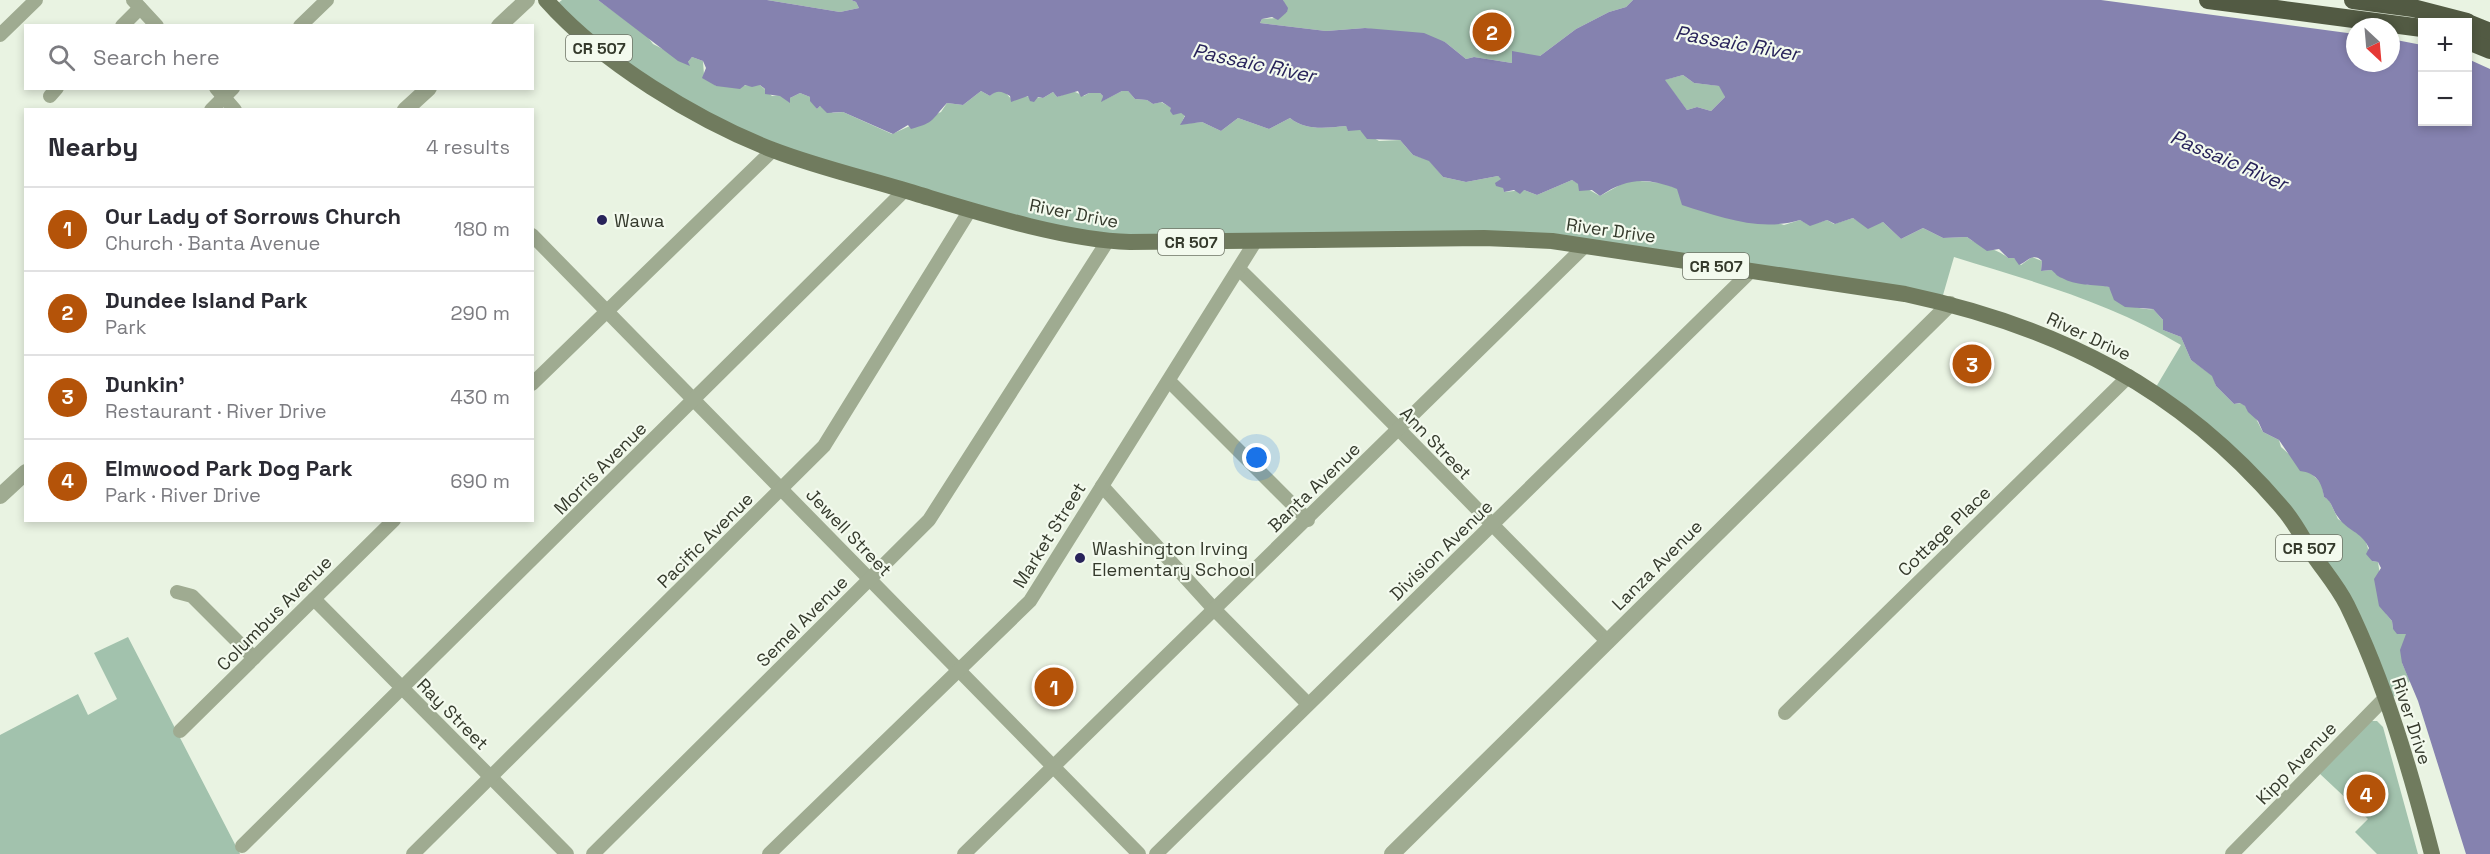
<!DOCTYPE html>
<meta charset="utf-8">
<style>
:root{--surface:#fff;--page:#f7f7f7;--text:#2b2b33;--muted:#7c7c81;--line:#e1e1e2;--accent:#b45309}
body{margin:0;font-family:"Space Grotesk",sans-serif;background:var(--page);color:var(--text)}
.controls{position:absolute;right:18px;top:18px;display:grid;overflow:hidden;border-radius:0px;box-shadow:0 3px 9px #0003}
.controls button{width:54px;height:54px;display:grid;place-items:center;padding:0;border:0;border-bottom:2px solid var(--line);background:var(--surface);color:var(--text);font:30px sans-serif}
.compass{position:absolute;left:2346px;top:18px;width:54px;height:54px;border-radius:50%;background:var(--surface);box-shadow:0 3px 9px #0003;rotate:154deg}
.you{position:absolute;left:1257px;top:458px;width:21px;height:21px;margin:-15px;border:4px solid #fff;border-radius:50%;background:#1a73e8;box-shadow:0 0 0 9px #1a73e833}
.badge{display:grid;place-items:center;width:39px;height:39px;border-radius:50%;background:var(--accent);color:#fff;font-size:20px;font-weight:700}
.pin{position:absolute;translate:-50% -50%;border:3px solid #fff;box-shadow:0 2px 6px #0006}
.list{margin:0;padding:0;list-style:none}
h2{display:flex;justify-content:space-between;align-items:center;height:78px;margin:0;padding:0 24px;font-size:26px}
h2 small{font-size:20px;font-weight:400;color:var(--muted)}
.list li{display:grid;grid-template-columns:39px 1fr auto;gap:18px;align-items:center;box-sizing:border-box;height:84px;padding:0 24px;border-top:2px solid var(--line)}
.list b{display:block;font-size:22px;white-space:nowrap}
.list p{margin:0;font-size:20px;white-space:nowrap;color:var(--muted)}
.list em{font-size:20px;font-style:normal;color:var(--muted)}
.icon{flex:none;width:33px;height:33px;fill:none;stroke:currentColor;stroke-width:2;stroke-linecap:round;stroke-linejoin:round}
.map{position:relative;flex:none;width:2490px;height:854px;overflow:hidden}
.search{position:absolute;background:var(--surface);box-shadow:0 3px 9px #0003;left:24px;top:24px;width:510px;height:66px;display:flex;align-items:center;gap:15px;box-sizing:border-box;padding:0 21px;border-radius:0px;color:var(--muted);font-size:22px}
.panel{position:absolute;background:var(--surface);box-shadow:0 3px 9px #0003;left:24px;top:108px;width:510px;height:414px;border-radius:0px}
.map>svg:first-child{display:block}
.green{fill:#a2c2ad}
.water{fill:#8582af;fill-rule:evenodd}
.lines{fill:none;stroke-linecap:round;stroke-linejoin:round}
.minor{stroke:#9fab91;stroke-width:14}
.tertiary{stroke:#9fab91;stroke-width:16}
.primary{stroke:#707b5e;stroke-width:16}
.motorway{stroke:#525a43;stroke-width:18}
.poi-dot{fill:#28235a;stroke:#f3faee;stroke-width:2}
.labels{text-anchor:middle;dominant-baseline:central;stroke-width:4.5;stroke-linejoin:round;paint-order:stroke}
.shield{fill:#f3faee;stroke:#6e7466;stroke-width:1.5}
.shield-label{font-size:16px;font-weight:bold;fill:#353a2c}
.street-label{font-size:18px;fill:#353a2c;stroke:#f3faee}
.poi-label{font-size:18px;fill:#353a2c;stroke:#f3faee;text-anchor:start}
.water-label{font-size:20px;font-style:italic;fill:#28235a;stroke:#f3faee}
</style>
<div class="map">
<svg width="2490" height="854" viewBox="0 0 2490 854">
<rect width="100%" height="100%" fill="#e9f3e2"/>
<g class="green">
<path d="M562,0H598L647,36L653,44L688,62L692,57L703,61L704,75L716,86L760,85L772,96L780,95L790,102V98L800,93L810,97L817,109L820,106L833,113L843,112L892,134L941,112L947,103L963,105L981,91L990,96L996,91H1004L1013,101L1023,96L1043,98L1053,92L1057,97L1073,91L1084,96L1089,93H1100L1103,96L1102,101L1122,91H1128L1135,99L1147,100L1153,104L1161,102L1185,115L1181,124L1202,122L1221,131L1238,118L1269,129L1290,118C1306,131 1326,128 1346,126L1348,130H1360L1379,141L1400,140L1413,155L1429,160L1443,177L1466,182L1498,176L1502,179L1504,192L1524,190L1537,195L1572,180L1600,196L1629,180L1662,183L1784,225L1800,220L1810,225L1827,220L1834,224L1853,218C1864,225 1871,226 1883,222L1901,239L1923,228L1943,238L1967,237C1981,248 1995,247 2008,258H2014L2021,265L2032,257L2042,261L2041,271L2051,270L2088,285L2094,283L2109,287C2117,300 2137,311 2153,309L2163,320V330L2181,337L2191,360L2213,376L2216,386L2234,404L2241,403C2253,410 2257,421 2263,432L2279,440L2281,447L2317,479L2322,485L2324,497L2329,500L2338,519L2364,536L2372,561L2378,562L2386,614L2392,621L2393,629L2407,633L2402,663L2410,681L2387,703L2345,602L2285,511L2153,392L2181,345C2111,303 2032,281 1954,257L1941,302L1585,246L1106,242L773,150L657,89L553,7Z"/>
<path d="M767,0H851L856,2L859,8L840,12Z"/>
<path d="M1283,0H1633L1626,7L1609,12L1576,29L1540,56H1512V63L1474,57L1466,59L1445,42L1365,28L1326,31L1260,23L1262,19L1276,18L1287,12Z"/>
<path d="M1683,75L1694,83L1720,86L1725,97L1711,111L1697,107L1687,110L1664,80Z"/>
<path d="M128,637L240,854H0V735L78,694L88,715L117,699L94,653Z"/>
<path d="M2371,721H2377L2383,727L2418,854H2377L2355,832L2368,819L2319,773Z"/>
</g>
<path class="water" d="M598,0H767L840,12L859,8L856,2L851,0H1283L1288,8L1287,12L1278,20L1272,17L1262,19L1260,23L1326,31L1365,28L1424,33L1445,42L1466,59L1474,57L1512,63V51L1540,56L1576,29L1609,12L1626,7L1633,0H2101L2355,34V63H2391V39L2422,45V122H2468V59L2490,69V854H2466L2418,701L2402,663L2400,650L2406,634H2397L2393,629L2392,621L2379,606L2374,579L2381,568L2378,562L2372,561L2366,554L2369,548C2361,531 2347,531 2338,517C2332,510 2333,502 2324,497C2322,482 2316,473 2300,471L2279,440L2263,432L2258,421L2248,412L2245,406L2240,403L2234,404L2216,386L2212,376L2191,360L2181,337L2163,330V320L2153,309L2125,307L2114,300L2109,287C2093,284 2075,286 2062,278C2056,276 2056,273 2051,270L2041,271L2042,261C2033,252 2027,262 2019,265L2014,258H2008L1999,249L1987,251L1967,237L1943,238L1923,228L1901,239L1883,222L1868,229L1853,218L1835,224L1827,220L1810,226L1800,220C1760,232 1720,217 1682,205L1677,189C1646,177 1627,178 1600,196L1592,190L1579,191L1578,184L1572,180L1537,195L1524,190L1520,194L1514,190L1504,192L1503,188L1496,186L1495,183L1501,179L1498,176L1466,182L1443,177L1429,161L1413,155L1400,140L1367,139L1360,130L1348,131L1346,126C1326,128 1306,131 1290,118L1269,129L1238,118L1221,131L1202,122L1180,125L1185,116L1181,113L1173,115L1170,111L1171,108L1162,102L1153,104L1147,100L1135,99L1128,91H1122L1101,102L1103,96L1100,93H1089L1081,97L1078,91L1057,97L1053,92L1043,98L1038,97L1034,102L1030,101L1028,96L1011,102L1010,96C1002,92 998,89 990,96L981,91L963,105L947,103C931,120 936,122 911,129L908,125L893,134L843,112L827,113L820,106L817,109L810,101V97L800,93L790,98V103L780,96L765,94V89L760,85L752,87L745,85L740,89L716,86L702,78L706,68L703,61L692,57L688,62L690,66L678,61ZM1683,75L1694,83L1719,86L1725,97L1711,111L1697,107L1687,110L1665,80Z"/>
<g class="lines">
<g class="minor">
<path d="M133,0L157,26"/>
<path d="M122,26L140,8"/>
<path d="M300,26L327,0"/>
<path d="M0,35L36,0"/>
<path d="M216,88L235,110"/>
<path d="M50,96L57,88"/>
<path d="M211,110L233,88"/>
<path d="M532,235L1139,854"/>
<path d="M1240,270C1364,392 1485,518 1608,642"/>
<path d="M1169,381L1308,520"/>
<path d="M532,384L773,150"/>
<path d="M1102,486L1213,608L1308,704"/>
<path d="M177,592L192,596L254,658"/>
<path d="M314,599L567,854"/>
<path d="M1785,713L2129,376"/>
<path d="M180,731L394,520"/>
<path d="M242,846L905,190"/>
<path d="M413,854L824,446L970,210"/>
<path d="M593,854L929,520L1107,242"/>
<path d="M769,854L1030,601L1255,242"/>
<path d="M964,854L1585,246"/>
<path d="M1156,854L1751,271"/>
<path d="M2232,854L2385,698"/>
</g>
<g class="tertiary">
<path d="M499,26L527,0"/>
<path d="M405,110L429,88"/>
<path d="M0,496L26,472"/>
<path d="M1392,854L1950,304"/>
</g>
<path class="primary" d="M546,0C601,62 696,120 773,150C820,168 869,179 917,194C980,213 1065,240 1130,242L1484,238L1552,241L1905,294C2059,327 2181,388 2284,510C2296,524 2304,541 2314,556C2325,572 2338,587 2347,605C2385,683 2410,769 2432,854"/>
<g class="motorway">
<path d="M2208,0L2422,28"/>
<path d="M2353,0L2413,8L2467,22"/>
<path d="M2468,23L2490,32"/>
<path d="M2468,41L2490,50"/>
</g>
</g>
<g class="poi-dot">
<circle cx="602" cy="220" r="6"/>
<circle cx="1080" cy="558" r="6"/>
</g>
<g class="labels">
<g class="shield">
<rect x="566" y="35" width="66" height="26" rx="4.5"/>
<rect x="1158" y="229" width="66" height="26" rx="4.5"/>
<rect x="1683" y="253" width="66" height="26" rx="4.5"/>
<rect x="2276" y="535" width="66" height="26" rx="4.5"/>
</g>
<g class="shield-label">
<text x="599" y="48">CR 507</text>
<text x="1191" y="242">CR 507</text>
<text x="1716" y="266">CR 507</text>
<text x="2309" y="548">CR 507</text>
</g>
<g class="street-label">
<text transform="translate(1074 213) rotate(11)">River Drive</text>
<text transform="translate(1611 230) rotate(8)">River Drive</text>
<text transform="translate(2089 336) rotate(25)">River Drive</text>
<text transform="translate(1436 443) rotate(46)">Ann Street</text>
<text transform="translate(600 468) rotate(-45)">Morris Avenue</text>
<text transform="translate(1314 487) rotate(-44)">Banta Avenue</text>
<text transform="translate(1944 531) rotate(-44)">Cottage Place</text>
<text transform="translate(849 532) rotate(46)">Jewell Street</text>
<text transform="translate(1049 535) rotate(-58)">Market Street</text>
<text transform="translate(705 540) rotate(-45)">Pacific Avenue</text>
<text transform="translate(1441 550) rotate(-44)">Division Avenue</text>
<text transform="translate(1657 565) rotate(-45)">Lanza Avenue</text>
<text transform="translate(274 613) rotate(-45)">Columbus Avenue</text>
<text transform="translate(802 621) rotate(-45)">Semel Avenue</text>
<text transform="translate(453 714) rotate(45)">Ray Street</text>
<text transform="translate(2412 721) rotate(72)">River Drive</text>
<text transform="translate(2296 763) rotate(-46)">Kipp Avenue</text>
</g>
<g class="poi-label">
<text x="614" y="220">Wawa</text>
<text x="1092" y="548">Washington Irving<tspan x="1092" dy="21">Elementary School</tspan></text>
</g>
<g class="water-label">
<text transform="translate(1737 43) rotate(10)">Passaic River</text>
<text transform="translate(1254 63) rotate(12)">Passaic River</text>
<text transform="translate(2229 160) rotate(23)">Passaic River</text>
</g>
</g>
</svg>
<div class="controls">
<button>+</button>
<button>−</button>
</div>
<svg class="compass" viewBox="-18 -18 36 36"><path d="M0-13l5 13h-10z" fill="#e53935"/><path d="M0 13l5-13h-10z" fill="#7c7c81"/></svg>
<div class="you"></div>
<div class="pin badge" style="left:1054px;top:687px">1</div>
<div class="pin badge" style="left:1492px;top:32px">2</div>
<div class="pin badge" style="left:1972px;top:364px">3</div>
<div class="pin badge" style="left:2366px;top:794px">4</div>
<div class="search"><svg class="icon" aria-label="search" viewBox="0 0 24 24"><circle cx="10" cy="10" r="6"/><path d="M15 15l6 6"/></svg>Search here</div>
<section class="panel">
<h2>Nearby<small>4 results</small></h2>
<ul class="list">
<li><span class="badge">1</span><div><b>Our Lady of Sorrows Church</b><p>Church · Banta Avenue</p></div><em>180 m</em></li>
<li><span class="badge">2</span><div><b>Dundee Island Park</b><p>Park</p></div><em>290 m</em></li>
<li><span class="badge">3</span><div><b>Dunkin'</b><p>Restaurant · River Drive</p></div><em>430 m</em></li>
<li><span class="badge">4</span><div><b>Elmwood Park Dog Park</b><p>Park · River Drive</p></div><em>690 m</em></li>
</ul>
</section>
</div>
